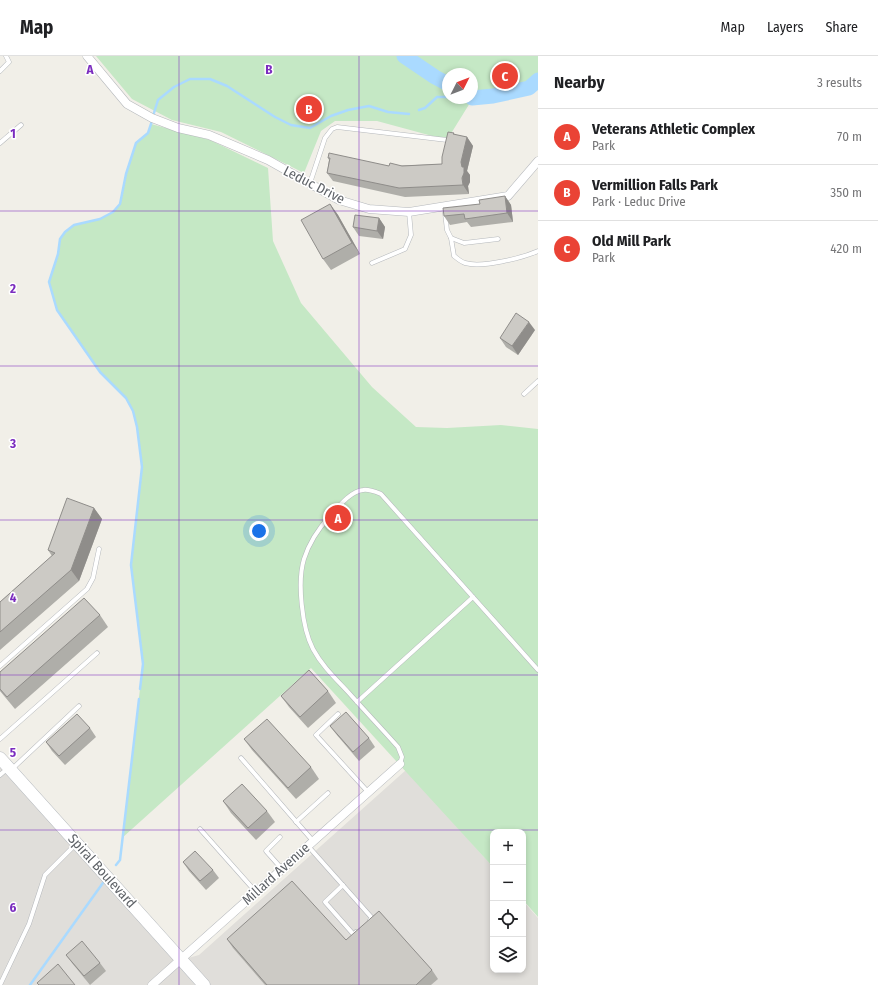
<!DOCTYPE html>
<meta charset="utf-8">
<style>
:root{--surface:#fff;--page:#f6f6f6;--text:#202124;--muted:#757577;--line:#e0e0e0;--accent:#ea4335}
body{margin:0;font-family:"Fira Sans Condensed",sans-serif;background:var(--page);color:var(--text)}
.controls{position:absolute;right:12px;bottom:12px;display:grid;overflow:hidden;border-radius:8px;box-shadow:0 2px 6px #0003}
.controls button{width:36px;height:36px;display:grid;place-items:center;padding:0;border:0;border-bottom:1px solid var(--line);background:var(--surface);color:var(--text);font:20px sans-serif}
.compass{position:absolute;left:442px;top:12px;width:36px;height:36px;border-radius:50%;background:var(--surface);box-shadow:0 2px 6px #0003;rotate:48deg}
.you{position:absolute;left:259px;top:475px;width:14px;height:14px;margin:-10px;border:3px solid #fff;border-radius:50%;background:#1a73e8;box-shadow:0 0 0 6px #1a73e833}
.badge{display:grid;place-items:center;width:26px;height:26px;border-radius:50%;background:var(--accent);color:#fff;font-size:13px;font-weight:700}
.pin{position:absolute;translate:-50% -50%;border:2px solid #fff;box-shadow:0 1px 4px #0006}
.list{margin:0;padding:0;list-style:none}
h2{display:flex;justify-content:space-between;align-items:center;height:52px;margin:0;padding:0 16px;font-size:17px}
h2 small{font-size:13px;font-weight:400;color:var(--muted)}
.list li{display:grid;grid-template-columns:26px 1fr auto;gap:12px;align-items:center;box-sizing:border-box;height:56px;padding:0 16px;border-top:1px solid var(--line)}
.list b{display:block;font-size:15px;white-space:nowrap}
.list p{margin:0;font-size:13px;white-space:nowrap;color:var(--muted)}
.list em{font-size:13px;font-style:normal;color:var(--muted)}
.icon{flex:none;width:22px;height:22px;fill:none;stroke:currentColor;stroke-width:2;stroke-linecap:round;stroke-linejoin:round}
.map{position:relative;flex:none;width:538px;height:929px;overflow:hidden}
header{display:flex;align-items:center;gap:24px;box-sizing:border-box;height:56px;padding:0 20px;background:var(--surface);border-bottom:1px solid var(--line)}
header strong{font-size:19px}
nav{display:flex;gap:22px;margin-inline-start:auto;font-size:14px}
main{display:flex}
aside{flex:1;background:var(--surface)}
.map>svg:first-child{display:block}
.industrial{fill:#e0deda}
.green{fill:#c5e8c5;fill-rule:evenodd}
.lines{fill:none;stroke-linecap:round;stroke-linejoin:round}
.stream{stroke:#aadaff;stroke-width:2.5}
.river{stroke:#aadaff;stroke-width:15}
.lane-casing{stroke:#b5b8bc;stroke-width:5}
.street-casing{stroke:#b5b8bc;stroke-width:9}
.secondary-casing{stroke:#b6babf;stroke-width:13}
.lane{stroke:#fff;stroke-width:4}
.street{stroke:#fff;stroke-width:8}
.secondary{stroke:#fff;stroke-width:12}
.wall{fill:#afaea9}
.shaded-wall{fill:#8f8d8a}
.building{fill:#cccac5;stroke:#8f8d8a}
.grid{fill:none;stroke:#7b2cbf;stroke-width:1;stroke-opacity:0.55}
.labels{text-anchor:middle;dominant-baseline:central;stroke-width:3;stroke-linejoin:round;paint-order:stroke}
.street-label{font-size:14px;fill:#5f6368;stroke:#fff}
.grid-label{font-size:13px;text-anchor:middle;font-weight:bold;fill:#7b2cbf;stroke:#fff;stroke-width:3;stroke-linejoin:round;paint-order:stroke}
</style>
<header>
<strong>Map</strong>
<nav><a>Map</a><a>Layers</a><a>Share</a></nav>
</header>
<main>
<div class="map">
<svg width="538" height="929" viewBox="0 0 538 929">
<rect width="100%" height="100%" fill="#f1efe8"/>
<path class="industrial" d="M0,702L181,904L199,899L406,714L493,811V914H523V845L538,862V929H0Z"/>
<g class="green">
<path d="M96,0H538V24L529,32L493,40L473,42L447,84L377,65H335L321,75L304,117L221,76L172,64L132,43ZM448,18H472V42H448Z"/>
<path d="M151,68L210,84L268,112L273,185L301,247L372,331L416,371L447,372L501,369L538,373V861L523,844V776H493V811L311,612L122,782L143,608L131,509L142,411L137,371L133,355L126,342L100,316L57,254L49,226L58,198L60,183L65,176L74,169L100,163L113,156L120,148L126,118L136,87L148,77Z"/>
</g>
<g class="lines">
<g class="stream">
<path d="M472,42H473"/>
<path d="M419,54L425,52L437,41H448"/>
<path d="M153,60L158,44L174,31L190,23H210L227,30L275,61L291,69L310,72L331,60L348,54L369,50L388,56L409,58"/>
<path d="M140,633L143,608L131,509L142,411L137,371L133,355L126,342L100,316L57,254L49,226L58,198L60,183L65,176L74,169L100,163L113,156L120,148L126,118L136,87L148,77L152,65"/>
<path d="M116,809L120,804L139,643"/>
<path d="M30,929L105,824"/>
</g>
<g class="river">
<path d="M404,0L435,21L448,28"/>
<path d="M472,42L493,40L529,32L538,24"/>
</g>
<g class="lane-casing">
<g id="lane">
<path d="M0,15L9,6L6,0"/>
<path d="M0,87L21,69"/>
<path d="M310,127L325,82L332,73L337,71L447,84"/>
<path d="M445,157L447,174L451,182L464,187L498,183"/>
<path d="M451,182L454,200C457,202 461,206 465,207C482,212 522,202 538,195"/>
<path d="M372,207L405,193L411,179L409,156"/>
<path d="M524,338L538,325"/>
<path d="M0,610L87,533L93,522L99,493"/>
<path d="M357,646L473,541"/>
<path d="M338,658L316,679L368,736"/>
<path d="M0,683L97,597"/>
<path d="M241,702L313,785"/>
<path d="M400,708L402,701L398,691C382,673 365,655 349,637C336,623 322,610 313,593C302,572 297,526 304,503C309,487 319,472 330,460C339,450 351,435 363,434C369,433 376,436 381,438L538,614"/>
<path d="M11,714L79,650"/>
<path d="M0,719L7,713"/>
<path d="M296,766L328,737"/>
<path d="M200,773L256,836"/>
<path d="M280,781L266,795L282,813"/>
<path d="M308,790L372,862L370,864"/>
<path d="M343,829L325,846L354,879L356,876"/>
<path d="M0,929L29,868L45,819L75,789"/>
</g>
</g>
<g class="street-casing">
<g id="street">
<path d="M87,0L127,48L152,62L178,72L209,79L268,104L339,144L369,153L409,156L508,140L538,105"/>
<path d="M152,929L400,708"/>
</g>
</g>
<g class="secondary-casing">
<path id="secondary" d="M0,702L204,929"/>
</g>
<use href="#lane" class="lane"/>
<use href="#street" class="street"/>
<use href="#secondary" class="secondary"/>
</g>
<g class="wall">
<path d="M454,77L455,79L467,81L473,90L467,115L470,119V126L468,130L469,138L405,141L333,125L327,117L329,104L328,102L389,110L442,108Z"/>
<path d="M505,140L511,149L513,166L471,171L467,166L450,169L444,160L480,148Z"/>
<path d="M330,148L338,159L360,198L331,214L323,203Z"/>
<path d="M379,162L385,171L383,183L359,180L353,171Z"/>
<path d="M535,274L518,299L506,291L500,282Z"/>
<path d="M94,452L102,463L79,525L0,594V546L52,500L48,494Z"/>
<path d="M100,559L108,571L15,653L0,635V616Z"/>
<path d="M328,635L336,647L308,672L289,651L281,640Z"/>
<path d="M330,670L369,682L375,691L359,705L336,678Z"/>
<path d="M90,672L96,681L65,709L52,695L46,686Z"/>
<path d="M244,683L311,711L319,723L296,743L252,694Z"/>
<path d="M223,745L267,755L275,766L256,784L231,757Z"/>
<path d="M183,806L213,814L219,822L206,834L189,815Z"/>
<path d="M227,883L346,884L432,914L438,923L431,929H265L233,892Z"/>
<path d="M66,899L100,907L106,915L90,929L72,907Z"/>
</g>
<g class="shaded-wall">
<path d="M467,81L473,90L467,115L470,119V126L468,130L469,138L463,129L461,106Z"/>
<path d="M505,140L511,149L513,166L507,157Z"/>
<path d="M330,148L338,159L360,198L352,187Z"/>
<path d="M379,162L385,171L383,183L377,175Z"/>
<path d="M529,266L535,274L518,299L512,290Z"/>
<path d="M94,452L102,463L79,525L71,514Z"/>
</g>
<g class="building">
<path d="M448,76L454,77L453,78L467,81L461,106L462,111H464V117L462,122L463,129L399,132L327,117L330,102H328L329,97L389,110L390,107L402,110L442,108V101Z"/>
<path d="M505,140L507,157L465,163L464,158L444,160L443,152L480,148L479,144Z"/>
<path d="M330,148L352,187L323,203L301,164Z"/>
<path d="M355,159L379,162L377,175L353,171Z"/>
<path d="M516,257L529,266L512,290L500,282Z"/>
<path d="M67,442L94,452L71,514L0,576V546L55,497L48,494Z"/>
<path d="M84,542L100,559L7,641L0,633V616Z"/>
<path d="M309,614L328,635L300,661L281,640Z"/>
<path d="M346,656L369,682L353,696L330,670Z"/>
<path d="M77,658L90,672L59,700L46,686Z"/>
<path d="M267,663L311,711L288,732L244,683Z"/>
<path d="M242,728L267,755L248,772L223,745Z"/>
<path d="M195,795L213,814L200,825L183,806Z"/>
<path d="M292,825L346,884L379,855L432,914L416,929H267L227,883Z"/>
<path d="M82,885L100,907L84,920L66,899Z"/>
<path d="M58,908L75,929H39L37,927Z"/>
</g>
<path class="grid" d="M179,0V929M359,0V929M0,155H538M0,310H538M0,464H538M0,619H538M0,774H538"/>
<g class="labels">
<g class="street-label">
<text transform="translate(314 129) rotate(27)">Leduc Drive</text>
<text transform="translate(102 815) rotate(48)">Spiral Boulevard</text>
<text transform="translate(276 818) rotate(-42)">Millard Avenue</text>
</g>
</g>
<g class="grid-label">
<text x="90" y="18">A</text>
<text x="269" y="18">B</text>
<text x="13" y="82">1</text>
<text x="13" y="237">2</text>
<text x="13" y="392">3</text>
<text x="13" y="546">4</text>
<text x="13" y="701">5</text>
<text x="13" y="856">6</text>
</g>
</svg>
<div class="controls">
<button>+</button>
<button>−</button>
<button><svg class="icon" aria-label="locate" viewBox="0 0 24 24"><circle cx="12" cy="12" r="6"/><path d="M12 2v4M12 18v4M2 12h4M18 12h4"/></svg></button>
<button><svg class="icon" aria-label="layers" viewBox="0 0 24 24"><path d="M12 4l9 5-9 5-9-5zM3 14l9 5 9-5"/></svg></button>
</div>
<svg class="compass" viewBox="-18 -18 36 36"><path d="M0-13l5 13h-10z" fill="#e53935"/><path d="M0 13l5-13h-10z" fill="#757577"/></svg>
<div class="you"></div>
<div class="pin badge" style="left:338px;top:462px">A</div>
<div class="pin badge" style="left:309px;top:53px">B</div>
<div class="pin badge" style="left:505px;top:20px">C</div>
</div>
<aside>
<h2>Nearby<small>3 results</small></h2>
<ul class="list">
<li><span class="badge">A</span><div><b>Veterans Athletic Complex</b><p>Park</p></div><em>70 m</em></li>
<li><span class="badge">B</span><div><b>Vermillion Falls Park</b><p>Park · Leduc Drive</p></div><em>350 m</em></li>
<li><span class="badge">C</span><div><b>Old Mill Park</b><p>Park</p></div><em>420 m</em></li>
</ul>
</aside>
</main>
